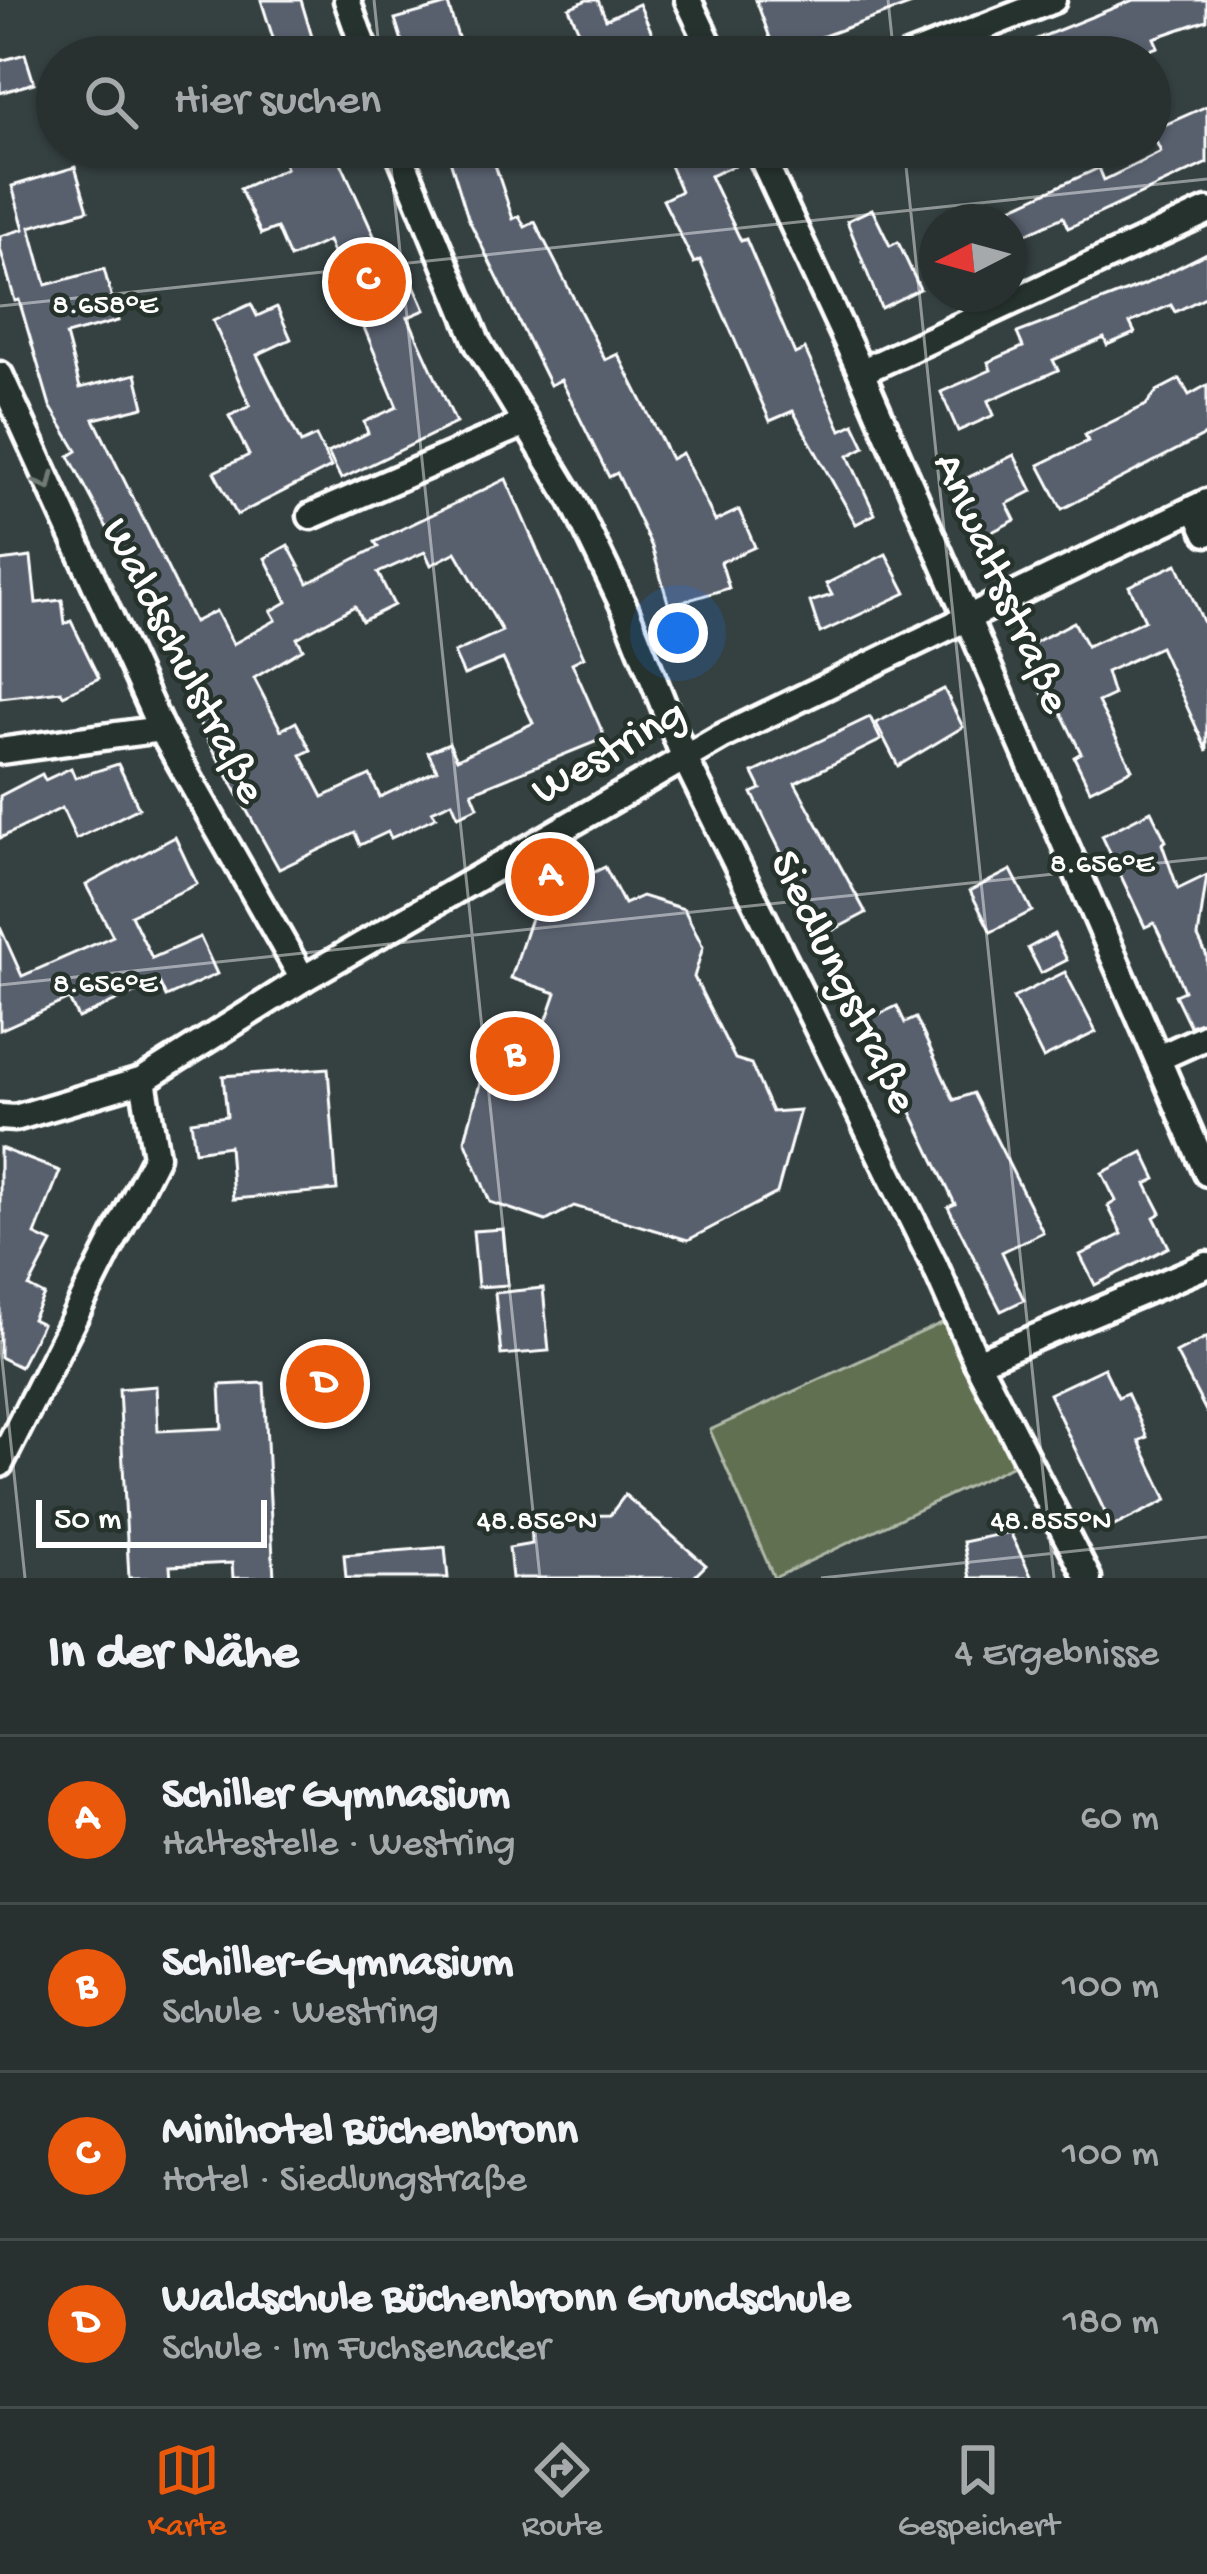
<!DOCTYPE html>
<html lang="de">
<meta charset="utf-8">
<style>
:root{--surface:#283030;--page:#343c3c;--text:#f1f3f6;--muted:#a5a9ab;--line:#444b4c;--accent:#ea580c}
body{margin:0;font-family:"Gochi Hand",sans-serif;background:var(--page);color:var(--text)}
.compass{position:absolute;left:919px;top:204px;width:108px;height:108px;border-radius:50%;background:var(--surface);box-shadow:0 3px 9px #0004;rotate:264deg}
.scale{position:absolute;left:36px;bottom:30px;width:231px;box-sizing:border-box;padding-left:12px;border:6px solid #fff;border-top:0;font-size:33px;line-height:42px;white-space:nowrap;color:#fff;-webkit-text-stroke:9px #26332d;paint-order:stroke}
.you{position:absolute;left:678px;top:633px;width:42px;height:42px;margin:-30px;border:9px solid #fff;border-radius:50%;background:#1a73e8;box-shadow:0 0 0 18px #1a73e833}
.badge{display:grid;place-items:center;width:78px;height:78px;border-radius:50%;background:var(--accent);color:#fff;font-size:39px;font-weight:700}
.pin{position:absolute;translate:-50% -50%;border:6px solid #fff;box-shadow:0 3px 12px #0006}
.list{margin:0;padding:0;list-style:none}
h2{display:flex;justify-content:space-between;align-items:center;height:156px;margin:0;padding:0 48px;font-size:51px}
h2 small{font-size:39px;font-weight:400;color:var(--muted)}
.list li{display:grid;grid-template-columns:78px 1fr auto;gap:36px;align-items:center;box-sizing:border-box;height:168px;padding:0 48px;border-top:3px solid var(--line)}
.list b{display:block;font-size:45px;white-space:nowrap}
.list p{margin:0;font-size:39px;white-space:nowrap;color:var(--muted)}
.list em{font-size:39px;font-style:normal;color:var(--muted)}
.icon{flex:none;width:66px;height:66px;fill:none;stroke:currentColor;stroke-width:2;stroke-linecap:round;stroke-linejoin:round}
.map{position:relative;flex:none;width:1207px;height:1578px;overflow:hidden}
.search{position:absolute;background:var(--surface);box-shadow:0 3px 9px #0004;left:36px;right:36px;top:36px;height:132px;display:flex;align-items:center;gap:30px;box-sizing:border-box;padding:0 42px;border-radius:66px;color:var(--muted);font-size:45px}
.sheet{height:828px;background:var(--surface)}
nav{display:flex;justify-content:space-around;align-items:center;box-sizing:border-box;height:168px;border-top:3px solid var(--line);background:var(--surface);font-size:33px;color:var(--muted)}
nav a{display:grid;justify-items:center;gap:6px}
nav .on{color:var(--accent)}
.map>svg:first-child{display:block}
.green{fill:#617051;stroke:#b0b8a8;stroke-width:3}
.building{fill:#59606e;stroke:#fff;stroke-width:3;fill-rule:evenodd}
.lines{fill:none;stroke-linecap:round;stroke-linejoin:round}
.minor-casing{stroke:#fff;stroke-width:33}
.minor{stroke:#26332d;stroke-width:24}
.oneway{stroke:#727a76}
.ticks{fill:none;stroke:#fff;stroke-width:3;stroke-opacity:0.45}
.labels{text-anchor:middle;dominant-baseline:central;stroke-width:9;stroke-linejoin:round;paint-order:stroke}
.street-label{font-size:45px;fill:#fff;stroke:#26332d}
.ticks-label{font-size:30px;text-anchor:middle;fill:#fff;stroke:#26332d;stroke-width:9;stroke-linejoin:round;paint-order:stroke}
</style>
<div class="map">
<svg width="1207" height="1578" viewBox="0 0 1207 1578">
<rect width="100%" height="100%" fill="#354040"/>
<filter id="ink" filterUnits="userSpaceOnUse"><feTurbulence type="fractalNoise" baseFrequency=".00833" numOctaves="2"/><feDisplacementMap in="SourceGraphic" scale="24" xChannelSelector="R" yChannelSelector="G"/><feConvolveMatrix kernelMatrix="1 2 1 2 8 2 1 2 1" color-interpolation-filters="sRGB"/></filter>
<g filter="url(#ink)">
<path class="green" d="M957,1316L1028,1458L774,1578L710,1430Z"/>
<g class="building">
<path d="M261,0H301L318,57H279Z"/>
<path d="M587,0H598L606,19L639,4L657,44L629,57H600L588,32L581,36L569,8Z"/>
<path d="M756,0H915V3L788,49L785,42L773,46Z"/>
<path d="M1133,0H1207V20L1154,38L1158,47L1130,57H992Z"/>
<path d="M448,4L464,57H407L395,19Z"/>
<path d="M25,54L34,83L0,93V61Z"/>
<path d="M1207,106V163L1068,228L1063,217L1009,242V209L1099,168L1104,180L1161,152L1151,131Z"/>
<path d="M277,147H334L399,291L414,285L425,310L408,317L456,423L341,479L328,453L368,433L364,422L397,407L328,241L290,258L277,228L261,234L240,189L286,168Z"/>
<path d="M446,147H489L513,219L519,216L525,227L535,222L605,360L618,354L671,459L682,453L715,521L739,510L755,547L721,562L729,588L669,606L652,547L617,473L609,477L561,380L550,385L468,218Z"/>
<path d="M662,147H741L745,161L710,176L741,241L746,239L795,354L805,349L841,430L854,424L865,447L848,456L875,514L856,524L793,411L770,421L700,260L694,263L663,200L681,191Z"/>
<path d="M75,167L88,210L30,227L46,285L104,269L118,321L66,335L80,388L136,374L144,407L94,419L194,622L216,611L233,644L276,620L271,611L287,602L265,558L288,545L308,583L378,547L375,542L506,479L584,657L572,663L605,738L472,792L478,807L458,816L452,802L432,811L436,817L391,838L388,832L360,845L355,833L279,869L204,733L146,611L150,609L69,456L77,451L50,406L19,300L15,301L0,248V236L24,229L12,186ZM425,552L431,565L456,552L502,631L454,653L464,675L503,659L533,723L457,759L449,743L428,752L437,770L380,797L370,775L323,797L301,755L311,750L296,722L281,730L254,678L303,649L297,638L355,606L362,621L394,605L378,573Z"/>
<path d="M872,209L890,246L898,242L920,289L881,308L847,221Z"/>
<path d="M1207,253V296L1175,312L1171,305L1130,323L1135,333L1107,345L1104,338L1053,360L1058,370L988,401L994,415L958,431L941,392L991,370L988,362L1023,347L1017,333L1143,285Z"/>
<path d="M251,304L257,316L277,307L291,339L257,355L301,443L316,436L331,467L237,515L214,472L249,455L229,416L250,406L213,321Z"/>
<path d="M1180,379L1189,395L1207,385V434L1062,509L1039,465L1088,441L1085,435L1146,405L1157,391Z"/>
<path d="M1014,455L1032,491L1007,504L1015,520L982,537L955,484Z"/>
<path d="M886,554L906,593L820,633L810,602L832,595L826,584Z"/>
<path d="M31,557L36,603L62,600L65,624L71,621L99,678L63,695L61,691L0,698V561Z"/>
<path d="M1177,564L1207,630V751L1160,647L1106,672L1113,695L1098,702L1132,769L1090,790L1074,757L1081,753L1056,702L1049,706L1036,681L1045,675L1030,645L1074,622L1087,646L1145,620L1129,586Z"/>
<path d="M944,689L963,727L898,766L876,723Z"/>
<path d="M870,717L881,740L795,783L866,913L822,936L752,793L761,789L753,773Z"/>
<path d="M118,764L139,808L76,839L62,808L0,838V796L42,774L45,780L71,768L75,778Z"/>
<path d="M1151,811L1166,841L1162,844L1178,889L1207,875L1198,937L1207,956V1020L1190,1026L1175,995L1184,991L1168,952L1154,923L1145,927L1102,836Z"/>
<path d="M175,837L197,884L131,915L152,958L200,937L217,974L166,997L159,982L78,1018L69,999L0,1030V927L22,976L113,936L86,885Z"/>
<path d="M605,867L624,904L642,896L684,909L703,947L694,977L735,1059L751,1064L772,1112L800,1110L777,1193L688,1240L574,1206L546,1221L490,1202L465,1140L480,1083L535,1053L556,993L511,978L537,900Z"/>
<path d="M1011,870L1032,911L991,932L970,891Z"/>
<path d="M1054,934L1067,960L1041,973L1028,948Z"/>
<path d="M1065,972L1096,1032L1043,1058L1013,998Z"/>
<path d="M897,1006L905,1023L916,1018L954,1100L973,1093L1043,1232L1002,1252L1024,1300L1001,1311L948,1207L955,1204L901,1091L894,1094L876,1056L880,1054L864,1021Z"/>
<path d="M328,1068L337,1190L233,1199L229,1146L195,1151L191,1121L227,1116L223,1076Z"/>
<path d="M0,1148L60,1171L35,1235L52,1243L29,1287L44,1295L32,1319L42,1324L20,1367L0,1357Z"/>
<path d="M1143,1152L1156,1179L1146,1184L1161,1213L1154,1217L1169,1247L1095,1285L1080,1255L1122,1234L1108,1206L1116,1201L1102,1173Z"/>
<path d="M503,1229L508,1285L478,1287L473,1231Z"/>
<path d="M543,1288L549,1351L501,1355L495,1293Z"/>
<path d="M1207,1337V1413L1176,1353Z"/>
<path d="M1104,1368L1118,1397L1127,1393L1147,1437L1139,1441L1167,1500L1112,1527L1049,1394Z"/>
<path d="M264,1383L274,1578H233L232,1563L170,1566L171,1578H129L119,1389L156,1386L158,1431L222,1428L220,1385Z"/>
<path d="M625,1495L706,1565L693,1578H512L509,1548L532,1544L530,1530L564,1528L563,1516L610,1515Z"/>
<path d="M1010,1532L1032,1578H970L963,1542Z"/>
<path d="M445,1547L448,1578H346L344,1555Z"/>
</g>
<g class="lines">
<g class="minor-casing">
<g id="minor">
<path d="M347,0L367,57"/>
<path d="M688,0L715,57"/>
<path d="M907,57L1053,0"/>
<path d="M397,147L478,344L573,501L626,611L685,759L934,1264L977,1362L1088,1578"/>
<path d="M757,147L861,372L1207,1173"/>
<path d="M861,372L1207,211"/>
<path d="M0,375L161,729L303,979"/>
<path d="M1195,508L1207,533"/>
<path d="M311,516L523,424"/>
<path d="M0,751L161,729"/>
<path d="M1161,1057L1207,1036"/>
<path d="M0,1117L15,1118L143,1080L303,979L721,737L1207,502"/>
<path d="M977,1362L1207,1265"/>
<path d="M0,1464L156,1156L143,1080"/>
</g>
</g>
<use href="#minor" class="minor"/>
</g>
<defs><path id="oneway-chevron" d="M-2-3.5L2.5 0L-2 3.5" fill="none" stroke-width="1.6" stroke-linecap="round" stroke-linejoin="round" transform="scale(3)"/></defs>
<use class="oneway" href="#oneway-chevron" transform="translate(46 482) rotate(65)"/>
</g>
<path class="ticks" d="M374,0L380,57M888,0L894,57M389,147L540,1578M904,147L1054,1578M0,306L1207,179M0,985L1207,858M0,1340L25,1578M821,1578L1207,1537"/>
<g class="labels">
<g class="street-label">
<text transform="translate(999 584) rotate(66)">Anwaltsstraße</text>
<text transform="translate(181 662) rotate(63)">Waldschulstraße</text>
<text transform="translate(610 754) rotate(-30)">Westring</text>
<text transform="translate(841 983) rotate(64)">Siedlungstraße</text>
</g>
</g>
<g class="ticks-label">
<text x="105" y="313">8.658°E</text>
<text x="1102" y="872">8.656°E</text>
<text x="105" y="992">8.656°E</text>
<text x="537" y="1529">48.856°N</text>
<text x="1051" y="1529">48.855°N</text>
</g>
</svg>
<svg class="compass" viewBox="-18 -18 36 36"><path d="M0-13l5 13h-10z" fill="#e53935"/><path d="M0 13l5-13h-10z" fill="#a5a9ab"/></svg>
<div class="scale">50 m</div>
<div class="you"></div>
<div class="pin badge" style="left:550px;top:877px">A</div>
<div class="pin badge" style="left:515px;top:1056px">B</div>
<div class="pin badge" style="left:367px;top:282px">C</div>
<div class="pin badge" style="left:325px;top:1384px">D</div>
<div class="search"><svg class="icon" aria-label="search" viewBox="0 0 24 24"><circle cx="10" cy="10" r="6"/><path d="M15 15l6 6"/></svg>Hier suchen</div>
</div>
<section class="sheet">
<h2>In der Nähe<small>4 Ergebnisse</small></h2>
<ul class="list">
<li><span class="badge">A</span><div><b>Schiller Gymnasium</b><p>Haltestelle · Westring</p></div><em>60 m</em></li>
<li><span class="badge">B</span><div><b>Schiller-Gymnasium</b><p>Schule · Westring</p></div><em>100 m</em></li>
<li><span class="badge">C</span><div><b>Minihotel Büchenbronn</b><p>Hotel · Siedlungstraße</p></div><em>100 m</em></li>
<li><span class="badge">D</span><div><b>Waldschule Büchenbronn Grundschule</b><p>Schule · Im Fuchsenacker</p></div><em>180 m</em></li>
</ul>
</section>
<nav>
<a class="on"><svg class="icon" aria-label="map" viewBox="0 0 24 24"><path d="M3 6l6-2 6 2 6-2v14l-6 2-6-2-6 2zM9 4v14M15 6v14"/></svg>Karte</a>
<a><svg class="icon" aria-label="directions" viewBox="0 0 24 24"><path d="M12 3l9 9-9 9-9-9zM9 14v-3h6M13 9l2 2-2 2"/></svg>Route</a>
<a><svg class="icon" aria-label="saved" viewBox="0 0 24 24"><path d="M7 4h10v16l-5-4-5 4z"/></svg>Gespeichert</a>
</nav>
